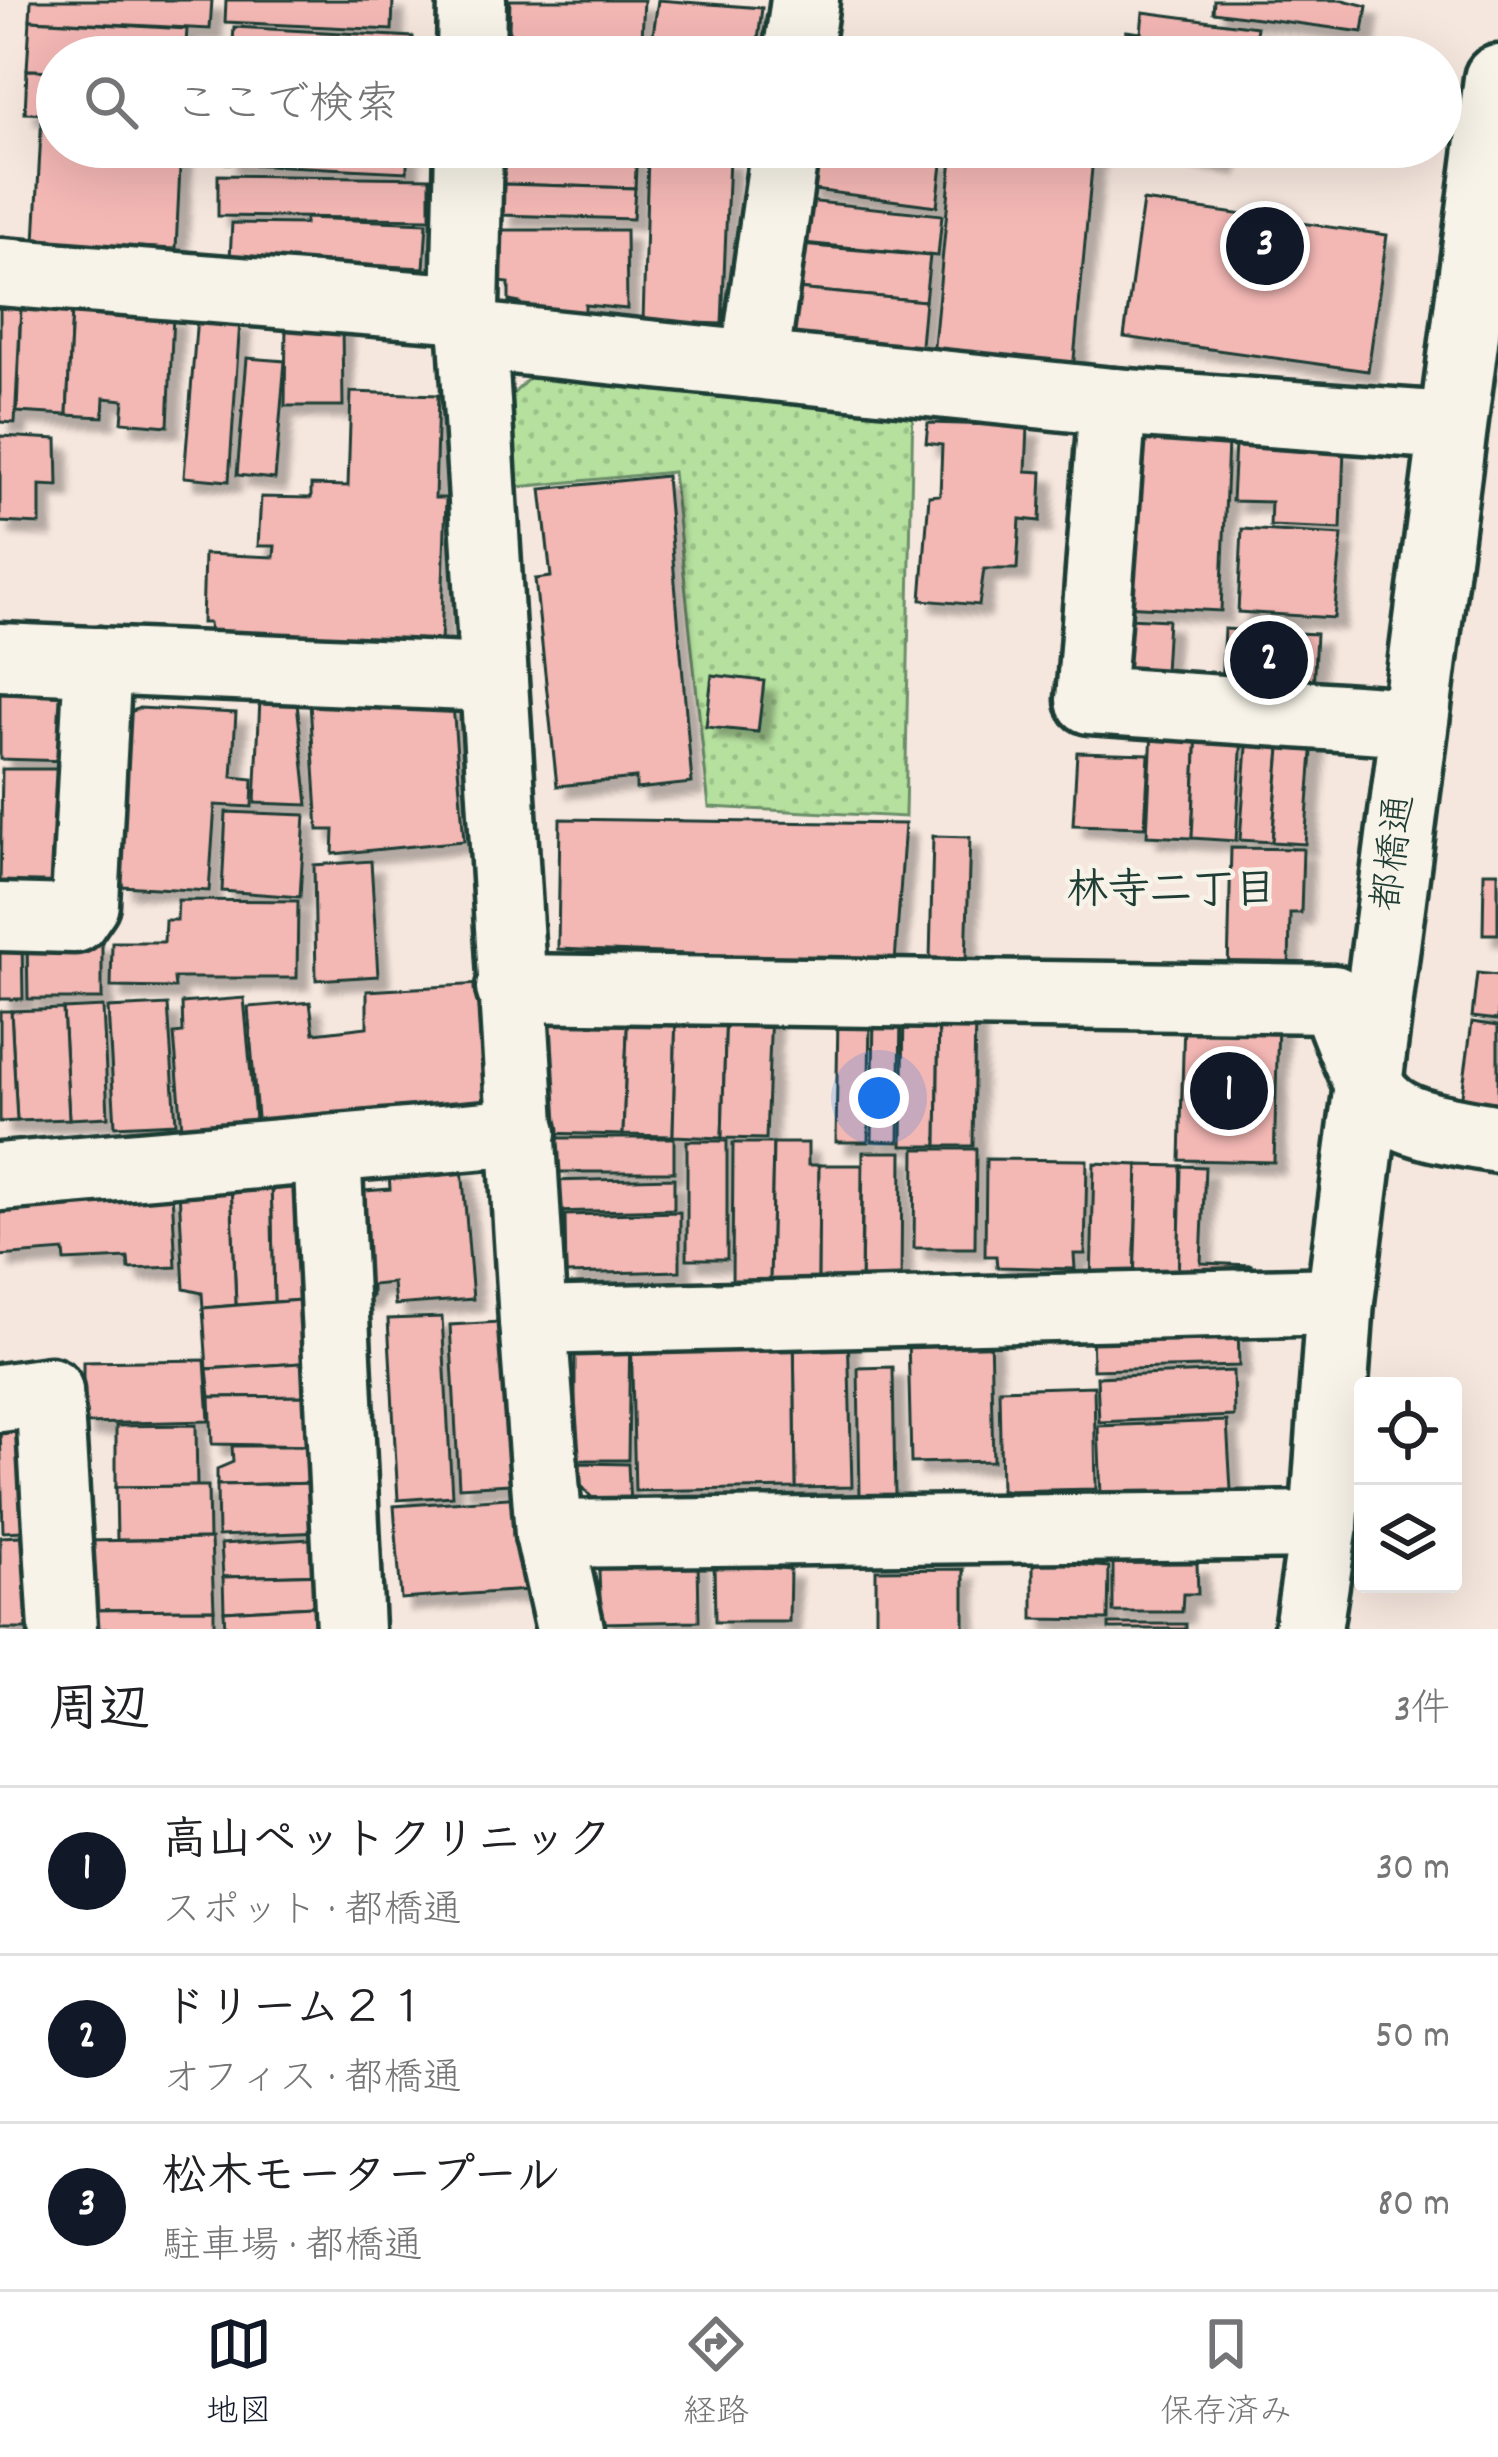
<!DOCTYPE html>
<html lang="ja">
<meta charset="utf-8">
<style>
:root{--surface:#fff;--page:#f6f6f6;--text:#202124;--muted:#757577;--line:#e0e0e0;--accent:#111827}
body{margin:0;font-family:Dekko,"Klee One",sans-serif;background:var(--page);color:var(--text)}
.controls{position:absolute;right:36px;bottom:36px;display:grid;overflow:hidden;border-radius:12px;box-shadow:0 12px 48px #0002}
.controls button{width:108px;height:108px;display:grid;place-items:center;padding:0;border:0;border-bottom:3px solid var(--line);background:var(--surface);color:var(--text);font:60px sans-serif}
.you{position:absolute;left:879px;top:1098px;width:42px;height:42px;margin:-30px;border:9px solid #fff;border-radius:50%;background:#1a73e8;box-shadow:0 0 0 18px #1a73e833}
.badge{display:grid;place-items:center;width:78px;height:78px;border-radius:50%;background:var(--accent);color:#fff;font-size:39px;font-weight:700}
.pin{position:absolute;translate:-50% -50%;border:6px solid #fff;box-shadow:0 3px 12px #0006}
.list{margin:0;padding:0;list-style:none}
h2{display:flex;justify-content:space-between;align-items:center;height:156px;margin:0;padding:0 48px;font-size:51px}
h2 small{font-size:39px;font-weight:400;color:var(--muted)}
.list li{display:grid;grid-template-columns:78px 1fr auto;gap:36px;align-items:center;box-sizing:border-box;height:168px;padding:0 48px;border-top:3px solid var(--line)}
.list b{display:block;font-size:45px;white-space:nowrap}
.list p{margin:0;font-size:39px;white-space:nowrap;color:var(--muted)}
.list em{font-size:39px;font-style:normal;color:var(--muted)}
.icon{flex:none;width:66px;height:66px;fill:none;stroke:currentColor;stroke-width:2;stroke-linecap:round;stroke-linejoin:round}
.map{position:relative;flex:none;width:1498px;height:1629px;overflow:hidden}
.search{position:absolute;background:var(--surface);box-shadow:0 12px 48px #0002;left:36px;right:36px;top:36px;height:132px;display:flex;align-items:center;gap:30px;box-sizing:border-box;padding:0 42px;border-radius:66px;color:var(--muted);font-size:45px}
.sheet{height:660px;background:var(--surface)}
nav{display:flex;justify-content:space-around;align-items:center;box-sizing:border-box;height:168px;border-top:3px solid var(--line);background:var(--surface);font-size:33px;color:var(--muted)}
nav a{display:grid;justify-items:center;gap:6px}
nav .on{color:var(--accent)}
.map>svg:first-child{display:block}
.park{fill:url(#park-dots);stroke:#6a8e69;stroke-width:3}
.building{fill:#f3b7b4;stroke:#1f3d34;stroke-width:3;filter:url(#shadow)}
.lines{fill:none;stroke-linecap:round;stroke-linejoin:round}
.minor-casing{stroke:#1f3d34;stroke-width:75}
.minor{stroke:#f7f3e8;stroke-width:66}
.labels{text-anchor:middle;dominant-baseline:central;stroke-width:9;stroke-linejoin:round;paint-order:stroke}
.street-label{font-size:39px;fill:#1f3d34;stroke:#f7f3e8}
.neighbourhood-label{font-size:42px;font-weight:bold;fill:#1f3d34;stroke:#f7f3e8}
</style>
<div class="map">
<svg width="1498" height="1629" viewBox="0 0 1498 1629">
<defs>
<pattern id="park-dots" width="8" height="8" patternUnits="userSpaceOnUse" patternTransform="scale(3)"><rect width="8" height="8" fill="#b5e09e"/><path d="M2 2h.1M6 6h.1" fill="none" stroke="#9bc189" stroke-width="1.8" stroke-linecap="round"/></pattern>
<filter id="shadow"><feDropShadow dx="11" dy="11" stdDeviation="3" flood-color="#0004"/></filter>
</defs>
<rect width="100%" height="100%" fill="#f6e7de"/>
<filter id="ink" filterUnits="userSpaceOnUse"><feTurbulence type="fractalNoise" baseFrequency=".00833" numOctaves="2"/><feDisplacementMap in="SourceGraphic" scale="24" xChannelSelector="R" yChannelSelector="G"/><feConvolveMatrix kernelMatrix="1 2 1 2 8 2 1 2 1" color-interpolation-filters="sRGB"/></filter>
<g filter="url(#ink)">
<path class="park" d="M537,370L913,402L905,817L709,807L673,472L517,487L508,399Z"/>
<g class="building">
<path d="M31,0H212L210,29L30,20Z"/>
<path d="M226,0H393L392,30L225,22Z"/>
<path d="M510,0H644L641,57H508Z"/>
<path d="M658,0L762,8L756,57L651,49Z"/>
<path d="M1214,0H1343L1367,6L1363,32L1213,12Z"/>
<path d="M1143,12L1257,27L1253,57H1122L1126,31L1141,33Z"/>
<path d="M30,20L187,29L185,57H57V71L27,70Z"/>
<path d="M234,27L413,37L412,57H232Z"/>
<path d="M27,70L57,71V114L25,113Z"/>
<path d="M42,113L57,114V147H181L176,249L35,242Z"/>
<path d="M227,147H407V172L226,163Z"/>
<path d="M504,147H637L635,188L503,184Z"/>
<path d="M811,147L943,156L937,206L806,189Z"/>
<path d="M953,147H1094L1073,370L933,356Z"/>
<path d="M1129,147H1227L1224,163Z"/>
<path d="M648,155L729,158L722,324L643,321Z"/>
<path d="M218,175L430,178V219L218,216Z"/>
<path d="M503,184L635,188L633,219L501,215Z"/>
<path d="M807,201L942,215L938,256L803,243Z"/>
<path d="M1143,201L1387,235L1368,371L1124,337Z"/>
<path d="M305,218L427,223L424,268L230,258L232,223L305,224Z"/>
<path d="M501,230H626L627,309L585,305V317L521,310L520,303L509,301V283L499,282Z"/>
<path d="M800,245L930,256L925,301L796,289Z"/>
<path d="M796,289L925,301L920,356L792,345Z"/>
<path d="M0,306L21,307L15,423L0,422Z"/>
<path d="M21,307L72,310L67,415L17,412Z"/>
<path d="M72,310L173,315L168,426L122,422L124,400L104,398L103,417L67,415Z"/>
<path d="M197,316L240,321L229,481L184,477Z"/>
<path d="M286,322L342,323L343,406H285Z"/>
<path d="M247,358L285,361L275,479L237,475Z"/>
<path d="M351,392L438,395L435,498H446L441,644L210,637L209,623H202L204,554L274,557L275,546H258L261,497L311,498V485L348,486Z"/>
<path d="M928,423L1028,426L1026,471L1042,472L1040,521L1020,519L1017,569H984L979,605L921,600L929,496L940,495L942,445L926,443Z"/>
<path d="M0,436L57,439L58,486L40,485V524L0,522Z"/>
<path d="M1130,437L1228,442L1221,611L1122,606Z"/>
<path d="M1235,444L1344,448L1341,529L1270,526L1271,502L1232,501Z"/>
<path d="M666,476L692,783L636,789V778L557,786L535,579L551,577L541,489Z"/>
<path d="M1242,529L1342,535L1334,618L1238,612Z"/>
<path d="M1108,617L1168,620L1165,672L1104,668Z"/>
<path d="M1224,629L1316,634L1313,690L1221,685Z"/>
<path d="M712,675L764,681L758,732L706,727Z"/>
<path d="M0,692L59,694L71,716L69,761L0,759Z"/>
<path d="M260,699L297,703L308,805L255,803Z"/>
<path d="M310,703L453,705L464,841L333,854L334,830H318Z"/>
<path d="M139,708L236,713L232,777L253,779L252,807L215,805L209,891L121,886L129,713Z"/>
<path d="M1152,730L1197,732L1192,838L1147,836Z"/>
<path d="M1197,732L1242,734L1236,841L1192,838Z"/>
<path d="M1248,734L1281,737L1272,842L1240,840Z"/>
<path d="M1281,737L1313,739L1305,844L1272,842Z"/>
<path d="M1077,752L1149,754L1145,827L1073,825Z"/>
<path d="M2,769H70L53,887L0,886Z"/>
<path d="M226,812L305,815L300,897L222,891Z"/>
<path d="M560,819L905,824L895,962L558,949Z"/>
<path d="M933,836L970,837L966,961L930,960Z"/>
<path d="M1231,848L1303,849L1301,913H1290L1289,974L1228,973Z"/>
<path d="M371,861L378,976L316,980L314,865Z"/>
<path d="M1484,872H1498V934H1483Z"/>
<path d="M178,900L298,901L297,978H174L175,988L111,987L112,942H164L165,920H177Z"/>
<path d="M22,941L23,999H0V942Z"/>
<path d="M27,941H102V999H28Z"/>
<path d="M1477,973L1498,975V1020L1472,1017Z"/>
<path d="M481,984L492,1113L258,1129L248,1007L310,1002L314,1033L367,1027V991Z"/>
<path d="M244,998L256,1130L216,1134V1125L182,1128L174,1034L183,1033L182,1003Z"/>
<path d="M168,1005L176,1123L115,1126L108,1008Z"/>
<path d="M548,1005L628,1007L623,1135L545,1133Z"/>
<path d="M103,1007L108,1117L69,1119L63,1009Z"/>
<path d="M628,1007L676,1009L673,1136L623,1135Z"/>
<path d="M63,1009L69,1119L17,1121L11,1011Z"/>
<path d="M676,1009L726,1010L722,1138L673,1136Z"/>
<path d="M726,1010L771,1011L766,1139L722,1138Z"/>
<path d="M0,1011H11L17,1121L0,1122Z"/>
<path d="M904,1011L939,1012L937,1146H902Z"/>
<path d="M939,1012L975,1013L973,1146H937Z"/>
<path d="M838,1014H870L868,1142H836Z"/>
<path d="M874,1014H901L899,1142L872,1141Z"/>
<path d="M1184,1019L1278,1022L1274,1162L1180,1160Z"/>
<path d="M1472,1022L1498,1026V1107L1461,1102Z"/>
<path d="M554,1138H674V1172H555Z"/>
<rect x="687" y="1141" width="40" height="118"/>
<path d="M733,1143H773L770,1286H732Z"/>
<path d="M773,1143H808V1165H819L818,1287L770,1286Z"/>
<path d="M915,1149H976L975,1248H914Z"/>
<path d="M863,1152H902L901,1287H861Z"/>
<path d="M986,1159L1087,1160L1085,1254H1074L1075,1269L997,1267L996,1256H985Z"/>
<path d="M1094,1163L1138,1165L1134,1284H1091Z"/>
<path d="M819,1165H862L861,1287H818Z"/>
<path d="M1138,1165L1181,1166L1178,1286L1134,1284Z"/>
<path d="M1181,1166L1205,1167L1201,1263L1251,1265L1250,1289L1178,1286Z"/>
<path d="M462,1167L473,1299L395,1305L393,1283L372,1285V1296L353,1298L351,1192L390,1189L389,1173Z"/>
<path d="M306,1178L313,1299L274,1302L271,1181Z"/>
<path d="M674,1178V1209L550,1212V1181Z"/>
<path d="M271,1181L274,1302L236,1305L231,1184Z"/>
<path d="M231,1184L236,1305L203,1308L202,1293L184,1289L179,1189Z"/>
<path d="M172,1191L176,1267L129,1269L128,1258L65,1261L64,1251L0,1256V1201Z"/>
<path d="M680,1212V1271L566,1274L565,1215Z"/>
<path d="M313,1299L316,1362L207,1369L203,1308Z"/>
<path d="M442,1317L452,1496L398,1500L388,1319Z"/>
<path d="M499,1322L510,1484L459,1487L450,1325Z"/>
<path d="M1238,1322L1239,1366L1093,1370L1092,1326Z"/>
<path d="M848,1327L852,1487L796,1488L794,1328Z"/>
<path d="M794,1328L796,1488L635,1491L631,1331Z"/>
<path d="M575,1329H630L628,1460H575Z"/>
<path d="M990,1334L993,1461L911,1463L908,1336Z"/>
<path d="M205,1360L209,1421L83,1424V1362Z"/>
<path d="M316,1362L318,1396L210,1397L207,1369Z"/>
<path d="M893,1367L895,1497L860,1498L858,1368Z"/>
<path d="M1233,1371L1234,1416L1099,1422L1097,1377Z"/>
<path d="M1094,1386L1096,1489L1001,1491L999,1389Z"/>
<path d="M318,1396L321,1446L212,1444L210,1397Z"/>
<path d="M1227,1421L1231,1490L1101,1495L1098,1426Z"/>
<path d="M38,1425L42,1530L3,1532L0,1426Z"/>
<path d="M196,1425L197,1486L116,1487V1426Z"/>
<path d="M232,1446H321L322,1483L217,1485V1469L233,1462Z"/>
<path d="M580,1463L628,1464L630,1506H599L580,1484Z"/>
<path d="M322,1483L324,1532L218,1536L217,1485Z"/>
<path d="M197,1486H208L209,1539L117,1540L116,1487Z"/>
<path d="M522,1497L528,1590L401,1599L394,1506Z"/>
<path d="M46,1535L49,1629H0V1537Z"/>
<path d="M328,1538V1574L223,1577L221,1544Z"/>
<path d="M211,1539L214,1609L86,1610L85,1541Z"/>
<path d="M698,1557L699,1621L601,1623L599,1571L612,1558Z"/>
<path d="M1033,1561L1109,1567L1108,1620L1033,1619Z"/>
<path d="M714,1563L790,1569L789,1622H715Z"/>
<path d="M1113,1563H1197L1198,1594H1183L1182,1612H1113Z"/>
<path d="M964,1569V1629H876V1570Z"/>
<path d="M328,1574L330,1605L224,1611L223,1577Z"/>
<path d="M330,1605L331,1629H225L224,1611Z"/>
<path d="M214,1609V1629H86V1610Z"/>
<rect x="1109" y="1624" width="77" height="5"/>
</g>
<g class="lines">
<g class="minor-casing">
<g id="minor">
<path d="M471,57L472,0"/>
<path d="M797,57L805,0"/>
<path d="M469,147L465,309L473,336L533,1321L549,1534L570,1629"/>
<path d="M0,272L465,309"/>
<path d="M473,336L1113,402L1449,426"/>
<path d="M754,365L785,147"/>
<path d="M1113,402L1090,700L1413,722"/>
<path d="M0,657L491,678"/>
<path d="M0,917L74,919L85,903L98,661"/>
<path d="M510,988L1333,999C1378,1116 1372,1118 1498,1139"/>
<path d="M327,1149L350,1629"/>
<path d="M0,1177L523,1132"/>
<path d="M533,1321L1340,1301"/>
<path d="M0,1398L49,1391L63,1629"/>
<path d="M549,1534L1324,1525"/>
<path d="M1308,1629L1324,1525L1340,1301L1498,79"/>
</g>
</g>
<use href="#minor" class="minor"/>
</g>
</g>
<g class="labels">
<g class="street-label">
<text transform="translate(1397 853) rotate(-83)">都橋通</text>
</g>
<g class="neighbourhood-label">
<text x="1171" y="894">林寺二丁目</text>
</g>
</g>
</svg>
<div class="controls">
<button><svg class="icon" aria-label="locate" viewBox="0 0 24 24"><circle cx="12" cy="12" r="6"/><path d="M12 2v4M12 18v4M2 12h4M18 12h4"/></svg></button>
<button><svg class="icon" aria-label="layers" viewBox="0 0 24 24"><path d="M12 4l9 5-9 5-9-5zM3 14l9 5 9-5"/></svg></button>
</div>
<div class="you"></div>
<div class="pin badge" style="left:1229px;top:1091px">1</div>
<div class="pin badge" style="left:1269px;top:660px">2</div>
<div class="pin badge" style="left:1265px;top:246px">3</div>
<div class="search"><svg class="icon" aria-label="search" viewBox="0 0 24 24"><circle cx="10" cy="10" r="6"/><path d="M15 15l6 6"/></svg>ここで検索</div>
</div>
<section class="sheet">
<h2>周辺<small>3件</small></h2>
<ul class="list">
<li><span class="badge">1</span><div><b>高山ペットクリニック</b><p>スポット · 都橋通</p></div><em>30 m</em></li>
<li><span class="badge">2</span><div><b>ドリーム２１</b><p>オフィス · 都橋通</p></div><em>50 m</em></li>
<li><span class="badge">3</span><div><b>松木モータープール</b><p>駐車場 · 都橋通</p></div><em>80 m</em></li>
</ul>
</section>
<nav>
<a class="on"><svg class="icon" aria-label="map" viewBox="0 0 24 24"><path d="M3 6l6-2 6 2 6-2v14l-6 2-6-2-6 2zM9 4v14M15 6v14"/></svg>地図</a>
<a><svg class="icon" aria-label="directions" viewBox="0 0 24 24"><path d="M12 3l9 9-9 9-9-9zM9 14v-3h6M13 9l2 2-2 2"/></svg>経路</a>
<a><svg class="icon" aria-label="saved" viewBox="0 0 24 24"><path d="M7 4h10v16l-5-4-5 4z"/></svg>保存済み</a>
</nav>
